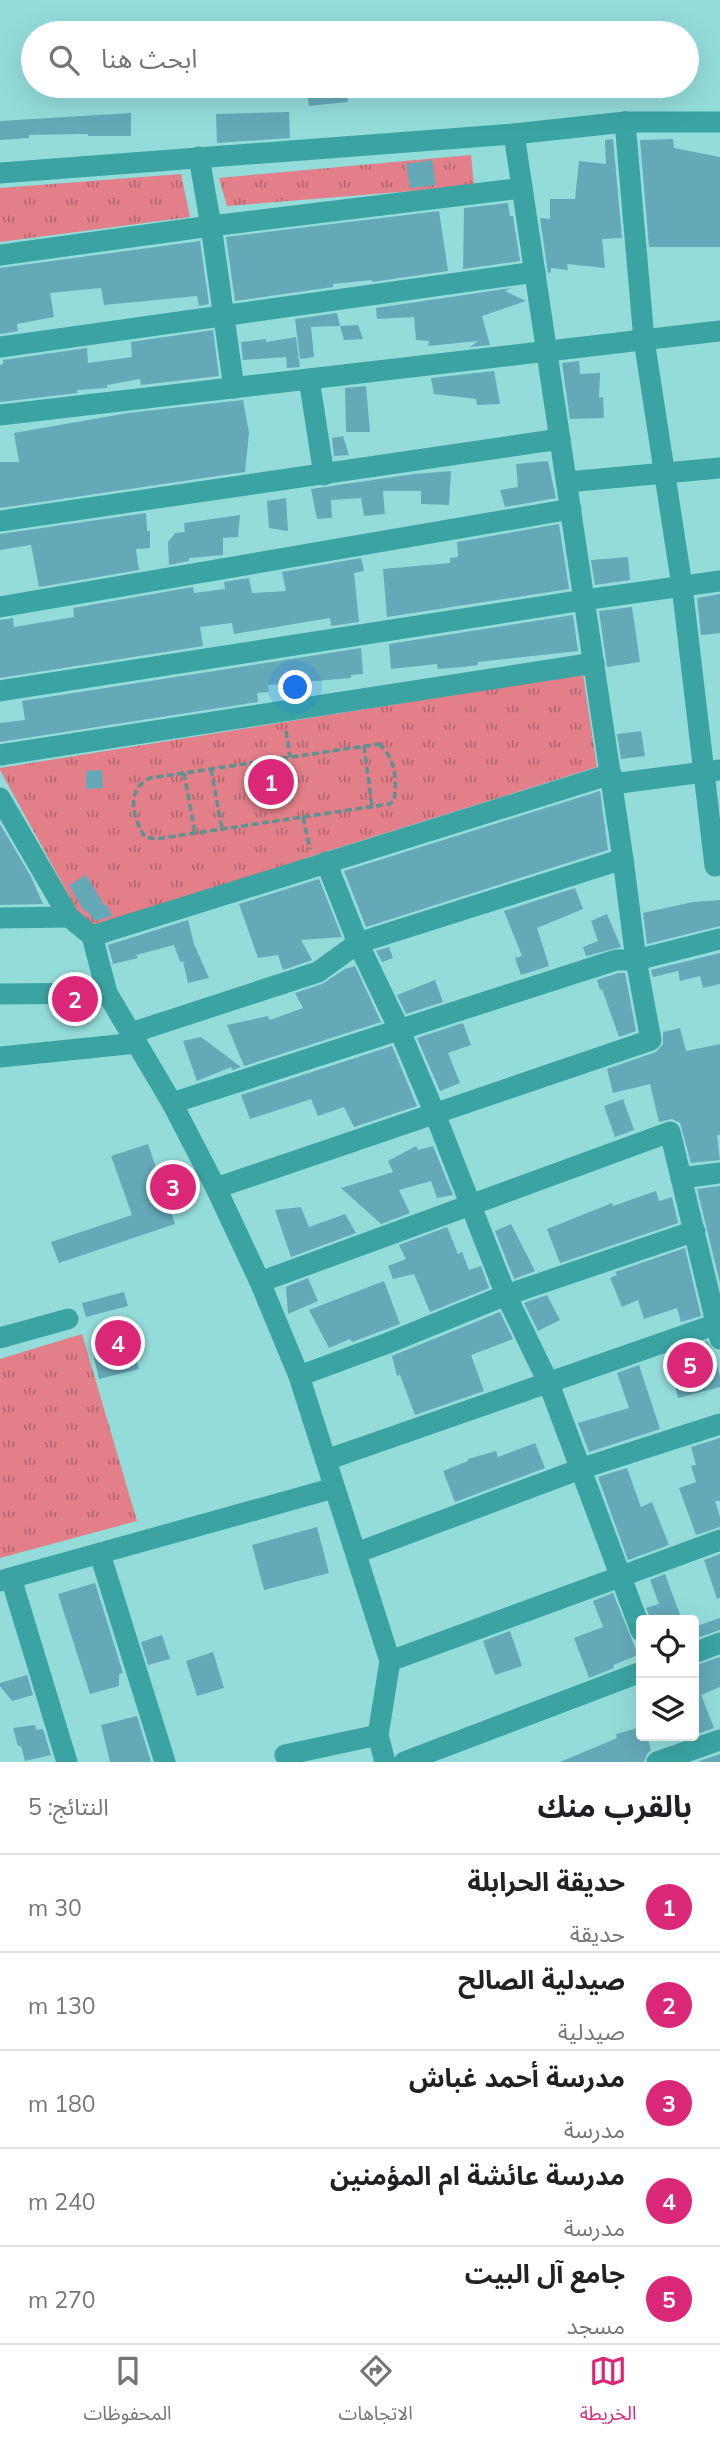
<!DOCTYPE html>
<html lang="ar">
<meta charset="utf-8">
<style>
:root{--surface:#fff;--page:#f6f6f6;--text:#202124;--muted:#757577;--line:#e0e0e0;--accent:#db2777}
body{margin:0;font-family:Mulish,"Noto Sans Arabic",sans-serif;background:var(--page);color:var(--text);direction:rtl}
.controls{position:absolute;right:21px;bottom:21px;display:grid;overflow:hidden;border-radius:7px;box-shadow:0 7px 28px #0002}
.controls button{width:63px;height:63px;display:grid;place-items:center;padding:0;border:0;border-bottom:2px solid var(--line);background:var(--surface);color:var(--text);font:35px sans-serif}
.you{position:absolute;left:296px;top:688px;width:24px;height:24px;margin:-18px;border:5px solid #fff;border-radius:50%;background:#1a73e8;box-shadow:0 0 0 10px #1a73e833}
.badge{display:grid;place-items:center;width:46px;height:46px;border-radius:50%;background:var(--accent);color:#fff;font-size:23px;font-weight:700}
.pin{position:absolute;translate:-50% -50%;border:4px solid #fff;box-shadow:0 2px 7px #0006}
.list{margin:0;padding:0;list-style:none}
h2{display:flex;justify-content:space-between;align-items:center;height:91px;margin:0;padding:0 28px;font-size:30px}
h2 small{font-size:23px;font-weight:400;color:var(--muted)}
.list li{display:grid;grid-template-columns:46px 1fr auto;gap:21px;align-items:center;box-sizing:border-box;height:98px;padding:0 28px;border-top:2px solid var(--line)}
.list b{display:block;font-size:26px;white-space:nowrap}
.list p{margin:0;font-size:23px;white-space:nowrap;color:var(--muted)}
.list em{font-size:23px;font-style:normal;color:var(--muted)}
.icon{flex:none;width:38px;height:38px;fill:none;stroke:currentColor;stroke-width:2;stroke-linecap:round;stroke-linejoin:round}
.map{position:relative;flex:none;width:720px;height:1762px;overflow:hidden;direction:ltr}
.search{position:absolute;background:var(--surface);box-shadow:0 7px 28px #0002;left:21px;right:21px;top:21px;height:77px;display:flex;align-items:center;gap:18px;box-sizing:border-box;padding:0 24px;border-radius:38px;color:var(--muted);font-size:26px}
.sheet{height:581px;background:var(--surface)}
nav{display:flex;justify-content:space-around;align-items:center;box-sizing:border-box;height:98px;border-top:2px solid var(--line);background:var(--surface);font-size:19px;color:var(--muted)}
nav a{display:grid;justify-items:center;gap:4px}
nav .on{color:var(--accent)}
.map>svg:first-child{display:block}
.park{fill:url(#park-tufts)}
.building{fill:#65a9b9}
.lines{fill:none;stroke-linecap:round;stroke-linejoin:round}
.path{stroke:#5d9291;stroke-width:3.5;stroke-dasharray:7 3.5;stroke-linecap:butt}
.minor{stroke:#3ba4a3;stroke-width:21}
</style>
<div class="map">
<svg width="720" height="1762" viewBox="0 0 720 1762">
<defs>
<pattern id="park-tufts" width="24" height="20" patternUnits="userSpaceOnUse" patternTransform="scale(1.75)"><rect width="24" height="20" fill="#e27f89"/><path d="M3 7l-1-3M5 7V3M7 7l1-3M15 17l-1-3M17 17v-4M19 17l1-3" fill="none" stroke="#b5676f"/></pattern>
</defs>
<rect width="100%" height="100%" fill="#93dcda"/>
<g class="park">
<path d="M471,155L474,186L227,206L219,178Z"/>
<path d="M181,174L190,217L0,242V188Z"/>
<path d="M583,674L597,767L312,856L91,936L0,770V768Z"/>
<path d="M82,1334L137,1521L0,1558V1359Z"/>
</g>
<g class="building">
<path d="M306,86H346L348,102L309,106Z"/>
<path d="M289,112L290,138L217,143L216,114Z"/>
<path d="M131,113V136H88V134L29,135V138L0,140V121Z"/>
<path d="M613,139L622,238L602,239L605,268L567,264L568,270L551,268V272L548,273L540,218L550,219V199H575L579,161L606,164L605,140Z"/>
<path d="M673,139L674,148L720,157V247H649L640,140Z"/>
<path d="M432,160L436,185L410,188L406,164Z"/>
<path d="M508,203L510,216H513L520,261L463,269L464,208Z"/>
<path d="M439,211L448,271L372,282V280L333,284V287L235,301L226,237Z"/>
<path d="M200,241L209,304L199,306L197,296L104,305L101,288L50,293L54,317L17,324L18,331L0,334V268Z"/>
<path d="M512,288L505,291L526,301L482,316L490,345L470,347L478,341L428,346L429,341L416,340L414,317L377,319L376,308Z"/>
<path d="M337,313L340,326L311,327L314,357L300,359L295,319Z"/>
<path d="M358,325L363,339L344,340L340,326Z"/>
<path d="M213,330L219,376L141,385L140,379L107,385V388L77,390L78,393L0,402V365L3,364V360L87,348L88,363L132,357L131,342Z"/>
<path d="M296,337L300,367L287,368L286,357L243,360L241,342L266,339V342Z"/>
<path d="M579,361L580,374L600,373L599,398L603,397L604,418L570,419L562,363Z"/>
<path d="M494,371L500,404L477,405L476,399L434,394L431,378Z"/>
<path d="M366,386L370,432H346L345,388Z"/>
<path d="M243,400L249,433L245,472L0,508V462H19L14,433L128,413Z"/>
<path d="M343,436L349,455L334,456L332,438Z"/>
<path d="M548,461L556,498L505,507L500,490L518,487L516,464Z"/>
<path d="M451,471L449,505L421,504V491H383L385,514L364,516L361,498L331,500L332,518L317,519L311,489L414,474Z"/>
<path d="M286,498L288,531L269,528L267,501Z"/>
<path d="M146,513L147,531H150V548L136,549L139,570L39,587L31,545L0,550V534Z"/>
<path d="M240,515L238,537L223,538V555L189,558V561L169,565L168,542L175,533L185,532L184,523Z"/>
<path d="M559,524L569,589L387,617L383,569L450,563V558L458,557L457,542Z"/>
<path d="M628,557L630,580L595,585L591,560Z"/>
<path d="M361,558L364,571L354,573L359,622L331,626L330,618L234,634L232,623L200,627L203,646L0,678V620L13,618L14,627L74,617L73,608L193,587L194,593L225,589L224,582L249,578L252,593L286,591L282,572Z"/>
<path d="M720,594V633L701,635L697,598Z"/>
<path d="M632,607L640,662L607,667L599,611Z"/>
<path d="M573,615L578,651L478,662V665L463,667L438,669L437,664L391,669L389,644Z"/>
<path d="M361,648L363,674L351,675V678L268,685L269,692L257,693L258,702L0,742V723L25,720L22,701Z"/>
<path d="M641,731L645,756L621,759L617,734Z"/>
<path d="M102,770L103,788L86,789V771Z"/>
<path d="M600,791L608,850L366,927L344,871Z"/>
<path d="M0,824L30,875L43,904L0,905Z"/>
<path d="M86,875L105,906L107,905L112,916L95,921L86,910L84,911L69,885Z"/>
<path d="M319,879L342,937L301,940L312,960L283,970L278,955L258,958L239,904Z"/>
<path d="M575,888L583,909L537,928L549,966L521,975L515,958L522,956L504,911Z"/>
<path d="M720,900V926L647,944L643,913L693,902Z"/>
<path d="M607,914L621,947L586,956L583,947L598,941L591,921Z"/>
<path d="M188,920L194,944L209,978L188,983L183,961L180,962L174,945L136,955L138,958L113,964L108,945Z"/>
<path d="M389,947L393,958L382,962L376,951Z"/>
<path d="M720,953V984L703,988L700,976L680,981L678,971L653,977L651,970Z"/>
<path d="M355,966L381,1022L244,1066L227,1025L268,1016L270,1020L303,1008L295,993L322,984L345,969Z"/>
<path d="M618,973H625L636,1031L619,1037L602,989L600,990L597,980Z"/>
<path d="M435,980L443,1002L406,1014L397,995Z"/>
<path d="M463,1023L471,1045L448,1053L460,1083L440,1091L417,1038Z"/>
<path d="M680,1028L686,1051L720,1044V1135H717L720,1160L691,1163L680,1123L672,1119L659,1122L650,1084L613,1093L607,1069L656,1052L663,1044V1032Z"/>
<path d="M201,1037L241,1067L232,1070L231,1067L197,1081L183,1041Z"/>
<path d="M392,1046L417,1106L354,1127L344,1107L318,1116L311,1099L250,1119L241,1095Z"/>
<path d="M623,1099L634,1130L615,1137L604,1106Z"/>
<path d="M148,1144L175,1224L59,1263L51,1242L132,1215L111,1156Z"/>
<path d="M416,1146L418,1150L433,1146L453,1195L437,1198L431,1181L399,1190L410,1213L381,1224L341,1188L393,1172L388,1161Z"/>
<path d="M720,1186V1283L697,1189Z"/>
<path d="M656,1191L659,1201L672,1197L678,1223L560,1263L547,1229L612,1203L613,1206Z"/>
<path d="M301,1207L309,1227L345,1214L356,1233L291,1257L275,1210Z"/>
<path d="M511,1224L535,1271L514,1279L495,1231Z"/>
<path d="M447,1227L458,1254L462,1252L469,1270L481,1266L489,1288L430,1312L414,1274L393,1279L388,1266L406,1259L399,1245Z"/>
<path d="M685,1248L701,1316L681,1322L677,1308L644,1319L638,1300L622,1307L610,1278L617,1275L615,1272Z"/>
<path d="M308,1278L318,1301L288,1314L286,1287Z"/>
<path d="M384,1281L400,1324L352,1342L350,1339L329,1348L309,1310Z"/>
<path d="M124,1292L128,1306L86,1317L82,1303Z"/>
<path d="M547,1295L560,1320L538,1331L524,1303Z"/>
<path d="M500,1312L513,1339L471,1355L484,1391L415,1415L400,1375L397,1376L392,1356Z"/>
<path d="M131,1339L139,1369L99,1379L92,1349Z"/>
<path d="M707,1341L713,1350L720,1377V1387L678,1398L667,1355Z"/>
<path d="M639,1365L660,1429L589,1452L578,1423L629,1408L617,1373Z"/>
<path d="M720,1438V1501H715L720,1517V1527L696,1535L679,1488L696,1482L691,1466L696,1465L691,1447Z"/>
<path d="M535,1443L545,1468L455,1502L443,1471L468,1461V1459L496,1451L498,1457Z"/>
<path d="M627,1468L641,1507L652,1502L669,1545L628,1560L598,1477Z"/>
<path d="M317,1527L329,1573L264,1590L252,1545Z"/>
<path d="M720,1554V1598L717,1599L704,1560Z"/>
<path d="M665,1574L682,1620H651L646,1608L659,1604L650,1580Z"/>
<path d="M95,1583L123,1673L119,1674V1686L90,1694L58,1594Z"/>
<path d="M613,1593L638,1655L613,1665L614,1668L589,1678L574,1638L603,1627L593,1601Z"/>
<path d="M720,1618V1630L694,1639V1627Z"/>
<path d="M510,1631L522,1666L495,1675L483,1641Z"/>
<path d="M162,1635L170,1659L148,1665L141,1642Z"/>
<path d="M213,1652L224,1688L197,1696L186,1661Z"/>
<path d="M720,1657V1687L701,1695L714,1728L694,1735V1666Z"/>
<path d="M27,1675L33,1695L12,1701L0,1686V1683Z"/>
<path d="M137,1716L151,1762H110L101,1725Z"/>
<path d="M35,1725L36,1730L43,1729L51,1755L25,1761L21,1746H18L13,1728Z"/>
<path d="M641,1727V1736H647L651,1750L647,1754L644,1762H560L617,1738L616,1734Z"/>
<path d="M720,1754V1762H700L699,1761Z"/>
</g>
<g class="lines">
<g class="path">
<path d="M286,731L290,757"/>
<path d="M379,744C396,758 397,781 394,801L389,804L156,839L145,837C133,818 125,790 150,778Z"/>
<path d="M364,746L372,806"/>
<path d="M211,769L222,829"/>
<path d="M184,773L195,833"/>
<path d="M303,817L310,849"/>
</g>
<g class="minor">
<path d="M625,122L644,340L682,586L715,866"/>
<path d="M199,157L211,226L234,388"/>
<path d="M0,173L514,134L625,122H720"/>
<path d="M0,255L211,226L522,188"/>
<path d="M0,347L535,272"/>
<path d="M309,379L324,475"/>
<path d="M0,415L720,331"/>
<path d="M567,482L720,468"/>
<path d="M0,521L560,439"/>
<path d="M0,607L571,509"/>
<path d="M0,691L584,600L720,581"/>
<path d="M0,755L594,663"/>
<path d="M612,784L720,770"/>
<path d="M0,798L69,917L92,936L107,993L172,1103L216,1188L260,1282L299,1376L390,1661L378,1735L385,1762"/>
<path d="M326,862L358,943L400,1031L435,1114L506,1295L549,1384L641,1631"/>
<path d="M0,918L69,917"/>
<path d="M92,936L611,774"/>
<path d="M0,994L107,993"/>
<path d="M131,1033L318,972L358,943L623,859"/>
<path d="M0,1057L137,1043"/>
<path d="M172,1103L616,960H636L720,939"/>
<path d="M681,1178L720,1173"/>
<path d="M216,1188L651,1040L636,960L623,859L514,134"/>
<path d="M260,1282L670,1132L720,1339"/>
<path d="M0,1338L68,1319"/>
<path d="M299,1376L388,1343L506,1295L695,1231"/>
<path d="M326,1460L717,1324"/>
<path d="M356,1553L583,1468L720,1424"/>
<path d="M100,1554L165,1762"/>
<path d="M11,1578L67,1762"/>
<path d="M0,1581L334,1488"/>
<path d="M694,1653L720,1643"/>
<path d="M390,1661L720,1540"/>
<path d="M285,1755L378,1735"/>
<path d="M404,1762L641,1672"/>
<path d="M657,1762L720,1740"/>
</g>
</g>
</svg>
<div class="controls">
<button><svg class="icon" aria-label="locate" viewBox="0 0 24 24"><circle cx="12" cy="12" r="6"/><path d="M12 2v4M12 18v4M2 12h4M18 12h4"/></svg></button>
<button><svg class="icon" aria-label="layers" viewBox="0 0 24 24"><path d="M12 4l9 5-9 5-9-5zM3 14l9 5 9-5"/></svg></button>
</div>
<div class="you"></div>
<div class="pin badge" style="left:271px;top:782px">1</div>
<div class="pin badge" style="left:75px;top:999px">2</div>
<div class="pin badge" style="left:173px;top:1187px">3</div>
<div class="pin badge" style="left:118px;top:1343px">4</div>
<div class="pin badge" style="left:690px;top:1365px">5</div>
<div class="search"><svg class="icon" aria-label="search" viewBox="0 0 24 24"><circle cx="10" cy="10" r="6"/><path d="M15 15l6 6"/></svg>ابحث هنا</div>
</div>
<section class="sheet">
<h2>بالقرب منك<small>النتائج: 5</small></h2>
<ul class="list">
<li><span class="badge">1</span><div><b>حديقة الحرابلة</b><p>حديقة</p></div><em>30 m</em></li>
<li><span class="badge">2</span><div><b>صيدلية الصالح</b><p>صيدلية</p></div><em>130 m</em></li>
<li><span class="badge">3</span><div><b>مدرسة أحمد غباش</b><p>مدرسة</p></div><em>180 m</em></li>
<li><span class="badge">4</span><div><b>مدرسة عائشة ام المؤمنين</b><p>مدرسة</p></div><em>240 m</em></li>
<li><span class="badge">5</span><div><b>جامع آل البيت</b><p>مسجد</p></div><em>270 m</em></li>
</ul>
</section>
<nav>
<a class="on"><svg class="icon" aria-label="map" viewBox="0 0 24 24"><path d="M3 6l6-2 6 2 6-2v14l-6 2-6-2-6 2zM9 4v14M15 6v14"/></svg>الخريطة</a>
<a><svg class="icon" aria-label="directions" viewBox="0 0 24 24"><path d="M12 3l9 9-9 9-9-9zM9 14v-3h6M13 9l2 2-2 2"/></svg>الاتجاهات</a>
<a><svg class="icon" aria-label="saved" viewBox="0 0 24 24"><path d="M7 4h10v16l-5-4-5 4z"/></svg>المحفوظات</a>
</nav>
